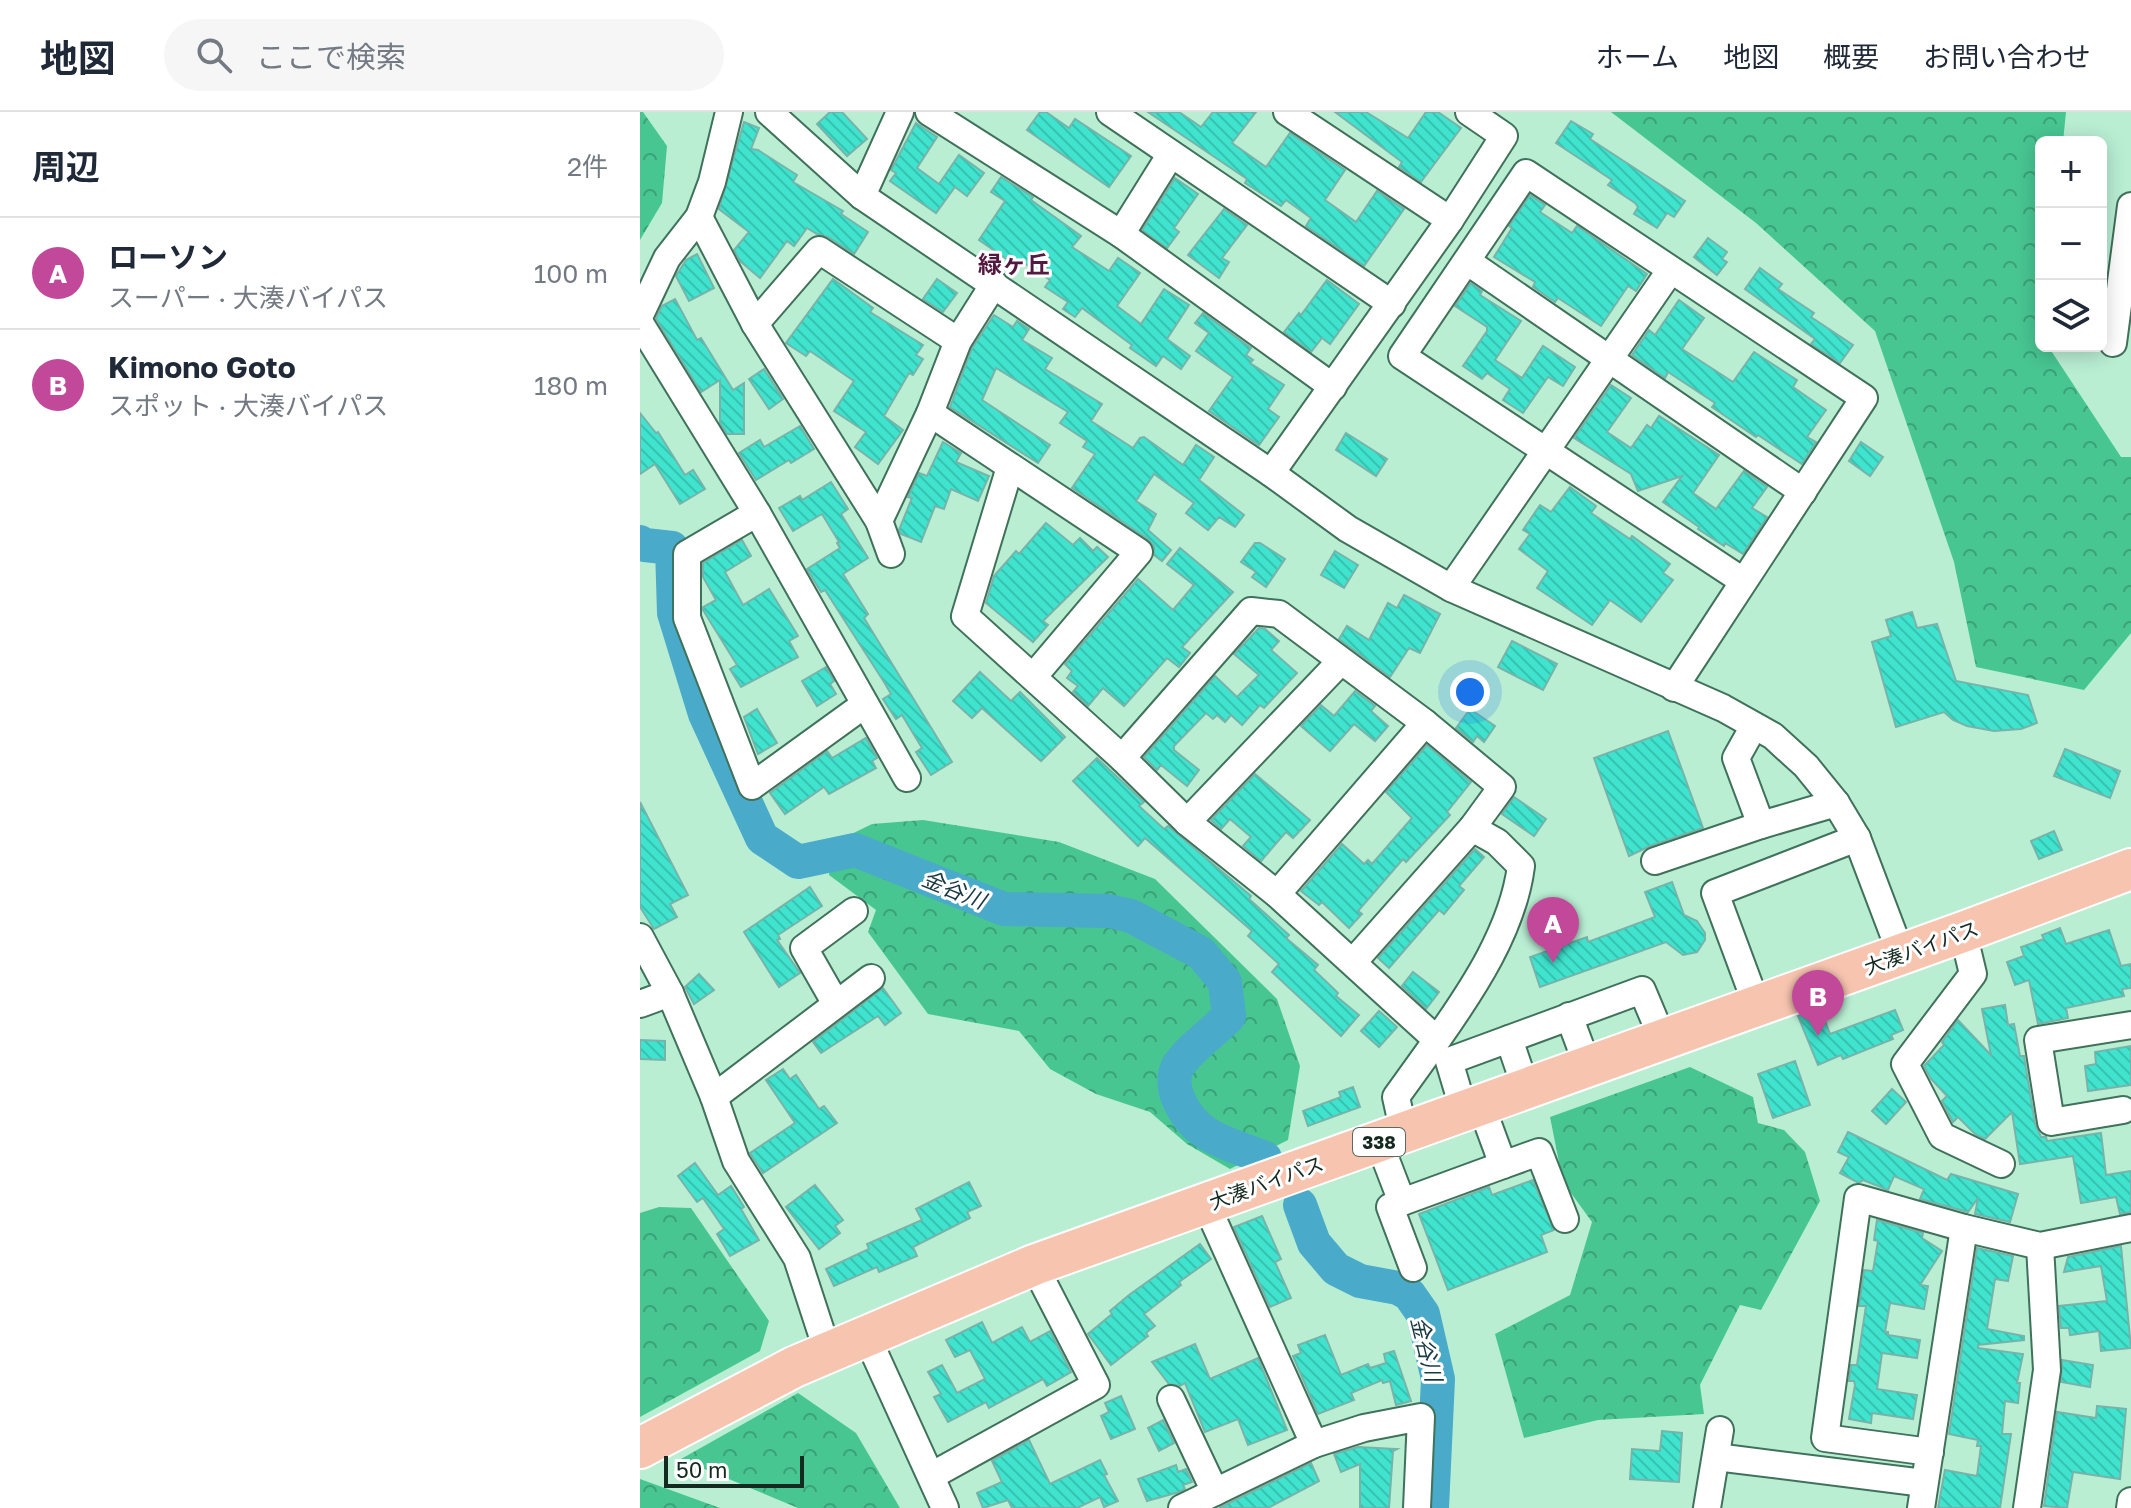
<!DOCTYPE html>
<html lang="ja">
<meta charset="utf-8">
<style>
:root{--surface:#fff;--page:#f6f6f7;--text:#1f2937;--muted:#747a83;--line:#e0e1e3;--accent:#c2489a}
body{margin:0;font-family:"Golos Text","Noto Sans JP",sans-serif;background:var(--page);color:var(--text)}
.controls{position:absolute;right:24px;top:24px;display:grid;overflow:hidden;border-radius:12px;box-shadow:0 4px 20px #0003}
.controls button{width:72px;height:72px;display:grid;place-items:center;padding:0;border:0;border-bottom:2px solid var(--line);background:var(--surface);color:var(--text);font:40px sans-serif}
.scale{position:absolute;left:24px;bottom:20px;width:140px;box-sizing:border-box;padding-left:8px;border:4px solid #14291f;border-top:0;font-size:22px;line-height:28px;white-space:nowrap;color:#14291f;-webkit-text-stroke:6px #fff;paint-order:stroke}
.you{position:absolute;left:830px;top:580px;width:28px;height:28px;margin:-20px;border:6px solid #fff;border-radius:50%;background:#1a73e8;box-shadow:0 0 0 12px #1a73e833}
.badge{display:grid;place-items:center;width:52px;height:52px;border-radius:50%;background:var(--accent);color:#fff;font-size:26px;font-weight:700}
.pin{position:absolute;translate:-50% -66px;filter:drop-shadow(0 2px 4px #0008)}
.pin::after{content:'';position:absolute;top:42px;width:28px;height:24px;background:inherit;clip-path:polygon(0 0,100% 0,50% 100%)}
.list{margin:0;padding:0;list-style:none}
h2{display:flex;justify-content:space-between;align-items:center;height:104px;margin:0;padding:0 32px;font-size:34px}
h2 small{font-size:26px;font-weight:400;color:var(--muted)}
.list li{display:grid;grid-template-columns:52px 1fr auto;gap:24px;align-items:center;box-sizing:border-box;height:112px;padding:0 32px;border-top:2px solid var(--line)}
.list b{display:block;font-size:30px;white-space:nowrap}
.list p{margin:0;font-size:26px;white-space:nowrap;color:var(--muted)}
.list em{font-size:26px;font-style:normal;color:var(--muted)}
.icon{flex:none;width:44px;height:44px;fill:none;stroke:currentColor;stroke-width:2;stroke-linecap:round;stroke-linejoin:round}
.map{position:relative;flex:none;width:1491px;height:1396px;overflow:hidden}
header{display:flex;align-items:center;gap:48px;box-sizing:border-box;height:112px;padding:0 40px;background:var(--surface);border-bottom:2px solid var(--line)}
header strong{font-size:38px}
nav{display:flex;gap:44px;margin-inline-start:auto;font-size:28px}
.search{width:560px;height:72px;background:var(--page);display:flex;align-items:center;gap:20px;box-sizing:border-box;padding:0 28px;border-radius:44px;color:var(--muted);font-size:30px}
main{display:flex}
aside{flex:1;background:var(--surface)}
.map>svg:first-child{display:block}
.forest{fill:url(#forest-crowns)}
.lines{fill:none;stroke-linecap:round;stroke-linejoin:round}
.river{stroke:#49aac9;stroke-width:34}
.building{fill:url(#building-back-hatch);stroke:#76b4aa;stroke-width:2}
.minor-casing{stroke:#40715a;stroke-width:30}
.highway-casing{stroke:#fff;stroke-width:44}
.minor{stroke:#fff;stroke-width:26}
.highway{stroke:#f7c4b0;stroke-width:40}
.labels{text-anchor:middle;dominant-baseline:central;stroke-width:6;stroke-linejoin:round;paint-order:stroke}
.shield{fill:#fff;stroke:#5a6962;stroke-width:2}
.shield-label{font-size:18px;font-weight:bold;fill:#14291f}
.street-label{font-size:20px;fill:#14291f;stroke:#fff}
.water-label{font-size:22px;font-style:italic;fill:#1a3842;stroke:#fff}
.quarter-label{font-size:24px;font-weight:bold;fill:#541941;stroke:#fff}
</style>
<header>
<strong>地図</strong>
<div class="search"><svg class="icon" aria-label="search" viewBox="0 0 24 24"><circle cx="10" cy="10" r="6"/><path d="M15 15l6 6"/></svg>ここで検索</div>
<nav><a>ホーム</a><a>地図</a><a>概要</a><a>お問い合わせ</a></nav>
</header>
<main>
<aside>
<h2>周辺<small>2件</small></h2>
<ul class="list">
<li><span class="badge">A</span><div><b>ローソン</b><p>スーパー · 大湊バイパス</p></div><em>100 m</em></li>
<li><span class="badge">B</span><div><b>Kimono Goto</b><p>スポット · 大湊バイパス</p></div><em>180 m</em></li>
</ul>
</aside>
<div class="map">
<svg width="1491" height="1396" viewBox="0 0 1491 1396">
<defs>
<pattern id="forest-crowns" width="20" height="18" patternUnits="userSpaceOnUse" patternTransform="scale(2)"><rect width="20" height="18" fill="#48c692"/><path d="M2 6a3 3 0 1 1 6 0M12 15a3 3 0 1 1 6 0" fill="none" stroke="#3ba177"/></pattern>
<pattern id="building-back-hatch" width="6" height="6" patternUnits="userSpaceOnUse" patternTransform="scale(2)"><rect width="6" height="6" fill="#3fe3ce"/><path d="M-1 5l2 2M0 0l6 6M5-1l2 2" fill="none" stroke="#36c3b0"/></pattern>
</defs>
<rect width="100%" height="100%" fill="#b9eed3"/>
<g class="forest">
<path d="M0,0H3L27,34L22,91L0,128Z"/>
<path d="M971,0H1426L1423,30H1401V201L1399,219L1401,234H1408L1481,345H1491V521L1444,578L1336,555L1314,450L1235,219L1116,111Z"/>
<path d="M283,708L419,730L515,767L637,887L660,954L648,1028L590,1057L547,1032L510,1000L456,982L410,957L379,919L288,902L228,820L236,798L189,763L191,732L232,712Z"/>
<path d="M1050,955L1113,985L1118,1011L1144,1018L1165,1040L1180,1089L1121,1198L1100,1193L1060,1273L1064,1302L958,1308L884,1326L855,1222L930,1183L952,1110L923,1070L910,1005Z"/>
<path d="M19,1095L51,1096L129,1209L120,1239L0,1305V1101Z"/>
<path d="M158,1281L216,1321L260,1396H158L41,1347Z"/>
<path d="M0,1367L80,1396H0Z"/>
</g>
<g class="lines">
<g class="river">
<path d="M0,430L5,433L32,436L34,501L65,602L122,726L158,750L215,738L364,797L469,799L491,804L561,841L585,870L589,904C573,921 548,937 537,956C533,964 534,977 538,986C555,1027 586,1030 625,1046"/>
<path d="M660,1093L674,1131L696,1157L720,1169L758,1176L769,1182L783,1202L798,1267L792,1396"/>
</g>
</g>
<g class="building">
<path d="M190,0H202L227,27L207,44L177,12Z"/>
<path d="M400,0H406L429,16L435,7L491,44L469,75L387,18Z"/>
<path d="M508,0H539L561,15L573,0H616L592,31L626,55L650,21L705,58L685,88L716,110L737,79L764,97L724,154L666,114L671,106L646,88L641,94L605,71L607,67Z"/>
<path d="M695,0H726L768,26L786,0H798L821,16L781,70L759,55L762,50Z"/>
<path d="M931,9L953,22L950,27L1045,89L1034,105L1027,101L1017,116L994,102L998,95L995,91L968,73L972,68L916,31Z"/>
<path d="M104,10L119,16L111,37L118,38L157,63L153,70L203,99L201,102L228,120L214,142L188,125L177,122L167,116L154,134L147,129L120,166L100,149L94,138L109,120L79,97Z"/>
<path d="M276,11L297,25L277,56L299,72L319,43L344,61L327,84L315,75L296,101L250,69L256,61L251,58Z"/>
<path d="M361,65L393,85L391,88L441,124L432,135L469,159L478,146L500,161L477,194L501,212L524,177L549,193L527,227L550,244L541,257L523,244L516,254L490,236L492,233L442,196L435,205L423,197L428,190L405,175L410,168L379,148L375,153L339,128L365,89L351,80Z"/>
<path d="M535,66L558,82L534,116L539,120L527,136L502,118Z"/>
<path d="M890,83L905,93L900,100L932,121L937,114L1007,162L996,179L988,174L961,214L918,186L915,190L893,175L895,170L854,145L872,116L869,114Z"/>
<path d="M584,97L607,113L582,146L589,150L579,166L548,143Z"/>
<path d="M1068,126L1087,140L1082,147L1087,150L1077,163L1054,145Z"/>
<path d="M57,142L74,176L49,189L36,164L46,148Z"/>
<path d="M1120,156L1142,172L1138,177L1174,201L1171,205L1213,233L1200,251L1171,232L1175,227L1105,177Z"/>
<path d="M193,167L233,196L230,200L283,233L276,243L283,247L273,263L269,261L244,304L263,318L238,352L215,335L226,320L194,299L214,269L170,239L166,244L146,231Z"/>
<path d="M297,167L317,181L303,200L283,187Z"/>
<path d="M687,168L719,192L690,232L682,226L671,240L644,220L659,201L661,203Z"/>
<path d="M831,171L842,179L840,183L881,209L855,248L882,266L903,234L935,255L923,274L908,265L883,301L863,288L870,277L847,261L842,267L823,254L847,219V215L815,194Z"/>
<path d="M35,187L57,228L61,226L93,278L104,271V322H87L80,311V268L61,280L16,207L22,194Z"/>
<path d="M1039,188L1064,206L1042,237L1093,270L1114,240L1157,268L1153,275L1186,298L1167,325L1176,330L1162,352L1118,323L1116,325L1072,295L1075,291L1028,260L1025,266L992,243L1009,218L1015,223Z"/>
<path d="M563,201L611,236L606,243L613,248L610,251L644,273L628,297L639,305L619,333L569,299L593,265L556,239L569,221L555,211Z"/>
<path d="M354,203L373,215L377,209L389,217L382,228L412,246L405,257L462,292L451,309L493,336L500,326L504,325L543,353L556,333L574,345L559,368L604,403L595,415L579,405L568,418L546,401L554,391L514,362L496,389L516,402L508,418L531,438L522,449L514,443V434L508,427L432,376L455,342L443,335L447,329L420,311L428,300L356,256L342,288L410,333L398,351L310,295L332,236Z"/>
<path d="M124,257L143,287L129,297L109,267Z"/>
<path d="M971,273L991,286L967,320L991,336L1007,313L1011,316L1019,304L1079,343L1053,381L1076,397L1104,359L1127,375L1112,396L1127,405L1103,442L1085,431L1084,434L1058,417L1059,415L1023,390L1042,364L998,379L991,362L934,326Z"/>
<path d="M0,301L16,321L18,320L45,363L53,358L65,377L40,392L15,352L0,362Z"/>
<path d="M160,314L174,337L151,351L149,348L116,368L99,341L120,328L124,335Z"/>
<path d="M706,321L747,347L736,364L696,338Z"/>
<path d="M303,330L321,341L316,350L349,364L338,389L311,377L304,397L295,394L281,430L261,422L259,418L272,386L268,385L279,361L287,364Z"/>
<path d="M1221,330L1243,345L1230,364L1209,349Z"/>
<path d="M191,370L208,397L201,402L228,446L203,462L228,502L224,506L312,650L291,663L276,640L282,636L262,603L256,607L243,587L251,582L244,570L185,478L181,480L167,457L200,436L197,431L199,430L182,402L153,419L139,396L160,384L162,388Z"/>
<path d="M930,375L956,394L951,401L990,427L992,424L1030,452L1023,461L1033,468L1001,510L970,488L952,513L897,476L908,459L879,437L890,422L883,418L900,393L911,400Z"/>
<path d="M406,411L433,433L440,426L453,439L457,435L468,445L403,509L408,513L393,530L346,491L354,464L376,439L379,442Z"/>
<path d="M102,428L111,444L85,460L103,493L129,477L158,524L149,529L158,545L101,575L90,557L97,553L63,498V495L76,488L63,465V451Z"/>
<path d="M615,431H620L645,447L626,475L612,465L616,460L601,450Z"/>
<path d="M540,436L593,480L542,535L550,541L539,555L527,546L484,594L463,576L448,594L433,580L438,574L427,566L432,559L425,552L498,467L533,498L554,473L527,452Z"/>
<path d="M695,439L718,453L704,476L681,463Z"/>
<path d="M764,483L800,502L780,541L769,536L750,565L699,527L707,514L729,528L748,491L757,496Z"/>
<path d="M1272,500L1277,516L1297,512L1316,569L1388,583L1397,611L1381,617L1354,619L1327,614L1313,608L1304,600L1256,615L1232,530L1251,524L1246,508Z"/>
<path d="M619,516L625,517L639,529L631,538L657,561L624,596L620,593L602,613L591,603L585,610L577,603L573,607L566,601L534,634V638L559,658L547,674L521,653L517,658L504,645L575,564L597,585L619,563L594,542Z"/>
<path d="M872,529L917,552L903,578L858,555Z"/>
<path d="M186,555L194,569L190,572L196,582L177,594L162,569Z"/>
<path d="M340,560L371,589L380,580L425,625L401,649L342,596L332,606L313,589Z"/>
<path d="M715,579L735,594L731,599L748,614L735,629L714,612L690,639L661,614L681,593L694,604Z"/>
<path d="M117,597L137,631L118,642L104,605Z"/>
<path d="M830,597L855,614L844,630L837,624L833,630L816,616Z"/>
<path d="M1028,619L1063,716L1010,734L989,744L954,646Z"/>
<path d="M226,626L237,646L232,649L236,656L189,682L184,675L145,702L130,681L187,639L192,646Z"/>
<path d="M787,633L831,670L807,700L810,703L766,750L763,747L718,799L722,802L709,816L682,790L679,793L661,779L702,732L724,752L728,748L732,752L772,706L746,680Z"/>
<path d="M1425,637L1480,659L1470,686L1414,664Z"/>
<path d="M457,646L504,690L499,694L524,717L528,714L611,784L609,787L649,823L646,826L678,853L674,858L698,881L696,884L719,903L701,924L632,860L639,852L608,824L612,819L505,726L498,734L433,669Z"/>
<path d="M615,662L670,708L653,726L646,720L621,749L603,734L611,725L590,707L581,717L571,708Z"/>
<path d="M874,685L906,707L894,724L862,702Z"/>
<path d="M0,690L48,783L30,792L37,805L14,817L0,795Z"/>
<path d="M1414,719L1422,738L1399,747L1391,729Z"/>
<path d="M835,737L844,745L819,774L824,778L804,802L799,798L749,856L738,846Z"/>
<path d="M1032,770L1044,803L1057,809L1065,821V828L1057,840L1043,843L1026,830L900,875L890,845L947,825L948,830L1015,805L1005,780Z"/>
<path d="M170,775L182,794L138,823L140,827L137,828L160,861L139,875L104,820Z"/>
<path d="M1420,816L1426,832L1469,818L1481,854L1491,852V876L1482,877L1484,884L1426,896L1428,906L1398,912L1389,868L1375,873L1367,850L1384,844L1381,835L1404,827L1402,823Z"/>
<path d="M773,860L799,880L786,897L762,874Z"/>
<path d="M59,862L74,878L54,892L45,875Z"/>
<path d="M243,876L261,901L245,913L238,904L181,941L173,930Z"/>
<path d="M1365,893L1368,913L1374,912L1380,944H1384L1395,1012L1401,1025H1406L1407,1029L1461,1021L1466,1063L1491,1059V1100L1480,1102L1476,1085L1441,1091L1433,1044L1380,1052L1372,1000L1345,1027L1335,1022L1318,1005L1313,1010L1302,989L1307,984L1291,967L1284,954L1304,933L1302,930L1318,908L1351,943L1342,897Z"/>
<path d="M1180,896L1190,922L1255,898L1263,918L1251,923L1253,927L1203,947L1201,943L1178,953L1158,904Z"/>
<path d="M739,899L757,915L739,935L721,919Z"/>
<path d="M0,928L25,929V948L0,947Z"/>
<path d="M1491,934V973L1448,979L1445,954L1456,952L1455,940Z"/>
<path d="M1155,949L1170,993L1133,1006L1118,962Z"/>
<path d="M143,957L150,967L156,963L179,997L184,994L197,1011L123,1061L110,1041L155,1011L126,968Z"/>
<path d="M713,975L720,995L668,1014L663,999L701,985L699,980Z"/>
<path d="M1252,977L1266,990L1246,1012L1232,999Z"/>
<path d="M1208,1020L1307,1068L1311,1062L1378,1082L1370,1110L1335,1102L1338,1086L1328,1100L1280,1087L1284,1077L1254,1064L1248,1078L1223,1068L1219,1071L1200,1061L1209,1045L1198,1040Z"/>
<path d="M55,1051L78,1083L91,1074L104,1095L101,1097L119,1128L90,1144L77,1122L84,1117L63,1086L57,1090L38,1064Z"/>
<path d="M893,1068L914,1118L901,1123L907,1140L808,1178L779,1102L849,1075L852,1083Z"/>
<path d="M329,1070L341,1094L327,1100L330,1106L273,1135L277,1144L239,1160L237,1155L194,1174L186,1157L229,1137L227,1132L282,1108L276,1097Z"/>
<path d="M175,1073L203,1108L195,1114L200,1121L179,1137L146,1095Z"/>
<path d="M622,1104L641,1147L635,1150L651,1186L630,1195L594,1115Z"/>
<path d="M1237,1108L1283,1121L1282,1126L1302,1139L1280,1173L1288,1174L1284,1197L1250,1191L1245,1220H1248V1223L1280,1228L1277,1246L1242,1241L1237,1277L1277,1283L1273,1307L1232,1301L1231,1311L1209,1307L1215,1273L1214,1269H1209L1211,1253H1217L1226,1194H1219L1224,1158L1233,1159L1238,1129L1234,1128Z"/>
<path d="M560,1132L571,1147L539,1170L541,1173L504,1202L515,1214L506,1221L508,1224L471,1253L448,1222L472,1202L470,1199L489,1183Z"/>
<path d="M1481,1134L1491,1236L1461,1239L1459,1219L1430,1223L1429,1216H1421L1419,1194L1467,1189L1461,1154L1424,1160L1428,1145Z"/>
<path d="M1337,1136L1373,1144L1368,1169L1355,1167L1347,1217L1384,1224V1228L1338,1233V1236L1383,1242L1377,1271H1380L1378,1291L1365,1289L1362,1322H1371L1360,1396H1298L1305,1358L1337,1364L1341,1334H1337L1338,1328L1309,1322Z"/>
<path d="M342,1210L352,1231L382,1215L390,1230L410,1219L431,1260L407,1274L403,1267L349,1296L346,1290L308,1310L294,1285L301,1282L288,1260L302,1253L317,1281L345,1267L330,1238L315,1245L306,1228Z"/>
<path d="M685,1223L701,1263L728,1252L730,1256L746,1251L744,1242L754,1239L771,1289L756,1293L750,1269L743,1271L742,1268L711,1281L714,1288L678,1302L653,1244L661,1241L658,1233Z"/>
<path d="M555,1232L570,1267L618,1246L647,1318L608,1333L598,1307L565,1320L545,1271L540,1274L529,1272L512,1250Z"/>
<path d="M1422,1248L1453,1253L1450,1275L1421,1270Z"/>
<path d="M481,1284L495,1317L471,1327L461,1304L469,1300L465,1291Z"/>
<path d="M1457,1294L1486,1297L1480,1367L1433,1360L1427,1396L1404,1394L1417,1300L1456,1306Z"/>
<path d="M523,1308L534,1331L519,1339L508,1316Z"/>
<path d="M1022,1319L1042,1321L1039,1370L990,1367L992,1337L1020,1339Z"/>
<path d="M389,1328L410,1372L460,1348L467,1362L464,1363L478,1389L464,1395L460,1385L437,1396H372L368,1388L343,1396L337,1381L362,1370L352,1349Z"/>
<path d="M718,1335L757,1337L753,1339L749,1396H720V1352L701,1360L694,1342Z"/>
<path d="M671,1351L679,1369L628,1396H579Z"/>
<path d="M536,1353L538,1360L546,1357L552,1370L543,1373L545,1377L539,1380L507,1389L498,1367Z"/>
</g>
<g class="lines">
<g class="minor-casing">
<g id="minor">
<path d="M129,0L222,84L631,361L708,417L811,476L1083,596L1133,624L1166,654L1196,691L1217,726L1261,842"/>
<path d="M289,0L481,122L693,275"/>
<path d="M470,0L752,192"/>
<path d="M647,0L810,108"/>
<path d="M222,84L260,0"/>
<path d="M59,105L115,212L239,409L251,442"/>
<path d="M481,122L531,42"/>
<path d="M828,150L1163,380"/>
<path d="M0,203L27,146L59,105L72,70L89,0"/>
<path d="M0,211L117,401L267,666"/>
<path d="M115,212L179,138L318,229"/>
<path d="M1473,231L1491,94"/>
<path d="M290,301L499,440L393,565"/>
<path d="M370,355L325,504L482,646L547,710L637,782L797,928L756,985L764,1021"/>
<path d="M631,361L810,108L864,24L829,0"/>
<path d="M117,401L47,442V506L112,674L224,593"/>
<path d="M239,409L290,301L318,229L354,172"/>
<path d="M811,476L1030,159"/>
<path d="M1034,576L1224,286L886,61L762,244L1103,469"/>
<path d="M1114,614L1096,646L1121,713L1196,691"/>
<path d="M482,646L611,499L639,502L785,611L862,675L832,716L714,849"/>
<path d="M547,710L701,549"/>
<path d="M1015,749L1121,713"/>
<path d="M637,782L785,611"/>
<path d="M1323,820L1333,862L1265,952L1302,1024L1361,1052"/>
<path d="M0,825L30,881L74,985L96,1049L157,1146L188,1241"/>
<path d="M0,892L30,881"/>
<path d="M196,892L164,836L214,799"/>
<path d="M1117,894L1075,781L1217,726"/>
<path d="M929,904L948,955"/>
<path d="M869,927L886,977"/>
<path d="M797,928C833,877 873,817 881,754L857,730L832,716"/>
<path d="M74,985L231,866"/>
<path d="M1483,998L1411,1010L1398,928L1491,913"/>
<path d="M824,999L809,949L1002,878L1023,928"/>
<path d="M739,1030L762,1090L863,1053L841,993"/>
<path d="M863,1053L899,1040L925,1107"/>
<path d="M762,1090L750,1095L773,1156"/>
<path d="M227,1225L305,1396"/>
<path d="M531,1287L575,1380"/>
<path d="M674,1332L724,1316L781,1305L777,1396"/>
<path d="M1290,1340L1185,1326L1218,1086L1324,1116L1400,1134L1491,1116"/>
<path d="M1076,1345L1284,1371"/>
<path d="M291,1364L456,1273L394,1153"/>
<path d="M542,1396L674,1332L566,1092"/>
<path d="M1067,1396L1080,1318"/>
<path d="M1281,1396L1324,1116"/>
<path d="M1387,1396L1407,1258L1400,1134"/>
<path d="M1490,1396L1491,1389"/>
</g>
</g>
<g class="highway-casing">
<path id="highway" d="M0,1336L154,1255L394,1153L1323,820L1491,757"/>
</g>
<use href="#minor" class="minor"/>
<use href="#highway" class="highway"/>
</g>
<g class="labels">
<rect class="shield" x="713" y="1016" width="52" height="28" rx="6"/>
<g class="shield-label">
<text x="739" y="1030">338</text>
</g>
<g class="street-label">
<text transform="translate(1281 835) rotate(-20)">大湊バイパス</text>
<text transform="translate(626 1070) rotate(-20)">大湊バイパス</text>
</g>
<g class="water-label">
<text transform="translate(314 777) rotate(22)">金谷川</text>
<text transform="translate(787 1237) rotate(76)">金谷川</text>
</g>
<g class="quarter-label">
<text x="374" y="151">緑ヶ丘</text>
</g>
</g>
</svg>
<div class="controls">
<button>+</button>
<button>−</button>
<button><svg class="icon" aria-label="layers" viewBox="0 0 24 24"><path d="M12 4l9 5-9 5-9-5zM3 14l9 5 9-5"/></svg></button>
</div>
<div class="scale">50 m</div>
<div class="you"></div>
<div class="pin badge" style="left:913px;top:851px">A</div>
<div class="pin badge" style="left:1178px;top:924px">B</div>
</div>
</main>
